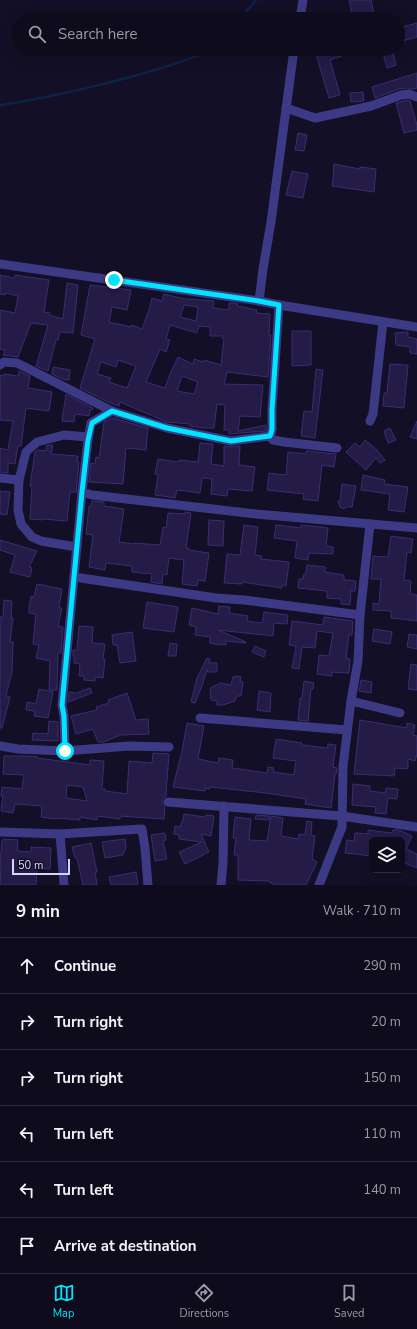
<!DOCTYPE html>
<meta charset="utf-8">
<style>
:root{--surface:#0e0b1c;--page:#1c1929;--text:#f1f3f6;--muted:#9b9ba3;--line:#2e2b3b;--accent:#00e5ff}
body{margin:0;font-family:"Nunito Sans",sans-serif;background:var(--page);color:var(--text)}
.controls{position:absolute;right:12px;bottom:12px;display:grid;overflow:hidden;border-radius:6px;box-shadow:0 4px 16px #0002}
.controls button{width:36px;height:36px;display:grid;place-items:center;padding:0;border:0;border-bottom:1px solid var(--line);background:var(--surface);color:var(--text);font:20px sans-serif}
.scale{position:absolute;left:12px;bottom:10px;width:58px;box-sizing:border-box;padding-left:4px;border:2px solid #d9d4ff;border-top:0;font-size:11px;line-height:14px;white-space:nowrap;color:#d9d4ff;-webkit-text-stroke:3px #130f26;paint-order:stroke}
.stop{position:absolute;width:12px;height:12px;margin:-9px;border:3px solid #00e5ff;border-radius:50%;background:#fff}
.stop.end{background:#00e5ff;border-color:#fff;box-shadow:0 1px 4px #0008}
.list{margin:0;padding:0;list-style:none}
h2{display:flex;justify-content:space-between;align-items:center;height:52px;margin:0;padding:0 16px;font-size:17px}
h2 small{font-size:13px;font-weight:400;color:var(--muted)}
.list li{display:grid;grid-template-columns:26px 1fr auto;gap:12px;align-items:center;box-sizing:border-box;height:56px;padding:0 16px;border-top:1px solid var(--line)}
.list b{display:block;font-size:15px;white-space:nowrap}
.list em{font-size:13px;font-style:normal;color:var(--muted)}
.icon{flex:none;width:22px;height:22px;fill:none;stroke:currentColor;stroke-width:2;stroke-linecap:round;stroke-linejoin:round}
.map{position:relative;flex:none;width:417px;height:885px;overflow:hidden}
.search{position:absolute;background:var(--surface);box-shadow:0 4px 16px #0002;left:12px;right:12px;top:12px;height:44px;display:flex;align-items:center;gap:10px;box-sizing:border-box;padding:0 14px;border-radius:22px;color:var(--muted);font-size:15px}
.sheet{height:388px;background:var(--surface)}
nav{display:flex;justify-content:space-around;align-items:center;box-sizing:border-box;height:56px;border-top:1px solid var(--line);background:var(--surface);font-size:11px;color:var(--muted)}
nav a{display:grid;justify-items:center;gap:2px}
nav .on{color:var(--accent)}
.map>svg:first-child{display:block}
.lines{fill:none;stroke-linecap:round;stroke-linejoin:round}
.stream{stroke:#0c2248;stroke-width:2.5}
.building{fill:#241b47;stroke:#3b2d73;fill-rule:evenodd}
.street{stroke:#3d3a85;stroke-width:9}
.route{stroke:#00e5ff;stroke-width:5}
</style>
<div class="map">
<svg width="417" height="885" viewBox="0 0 417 885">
<rect width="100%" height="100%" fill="#130f26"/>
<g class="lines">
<g class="stream">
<path d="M240,19L256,0"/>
<path d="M0,105C30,101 61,94 91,87C133,77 175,66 214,49"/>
</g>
</g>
<g class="building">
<path d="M349,0H371L375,19H353Z"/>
<path d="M417,23V37L398,42V28Z"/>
<path d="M330,49H359V50L330,60L340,95L329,98L316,54Z"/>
<path d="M382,49H392L396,65L387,68Z"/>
<path d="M417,73V88L413,89L408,88L399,89L375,98L372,87Z"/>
<path d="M363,92L364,101L351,102L350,93Z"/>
<path d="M408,100L410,101L417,125V130L404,133L396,103Z"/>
<path d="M298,133L307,135L304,151L295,150Z"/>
<path d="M334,164L360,169V167L376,169L374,192L332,186L334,171H333Z"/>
<path d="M292,171L308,174L303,198L286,195Z"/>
<path d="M0,275L14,278L15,275L49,280L44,312L50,313L49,315L63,319L67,283L78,285L73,333L60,332L58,340H56L48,371L36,366L48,325L31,323L18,357L3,355L5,350L0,349V310L15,313L18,296L6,293L5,295L0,294Z"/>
<path d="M90,285L131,290L127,310L112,307L109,322L131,327L132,325L142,329L149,310L152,298L162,301L164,294L185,299L214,301L213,308L229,310V303H233L238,304L237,306L257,310L256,313L270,314L269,335H271L268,377L227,372L224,384L263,385L260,417L240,416L238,431L266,425V431L229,434V430H224L225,405L217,404L214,428H202L190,426V424L167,422L120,402L119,406L108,402L80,388L95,339L81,335ZM184,305L198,307L196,321L180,317ZM170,325L197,333L199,326L210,327V336H222V338H224L221,365L204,360L203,362L194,359L193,364L178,357L170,374L165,388L146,382L160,349L166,352L170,340L166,339ZM118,360L136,366L127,388L109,382L111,378L97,374L101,362L116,367ZM182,376L198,382L194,394L177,391Z"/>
<path d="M292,331H311V365L292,366Z"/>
<path d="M408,332V337L417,339V354L410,353V347L396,345L395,333Z"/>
<path d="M390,364L408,365L404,408L383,406L384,393H387Z"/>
<path d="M53,367L70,370L69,380L62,379L52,374Z"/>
<path d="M316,369L323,370L315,438L301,436L304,411L312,412Z"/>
<path d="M19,371L30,376L28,388L52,392L49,411L26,408L21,446H18L15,464L8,463V473L0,472V448L8,450L13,421L0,420V375L4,376V374L18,376Z"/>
<path d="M66,394L93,408L92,410H90L89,416L75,414L74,422L62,421Z"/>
<path d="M113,418L148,428L146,450L126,448L123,484L89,482L91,463L95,464L96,457L99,458L104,422Z"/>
<path d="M417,421V439L410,437Z"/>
<path d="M390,428L396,440L388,443L384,431Z"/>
<path d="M365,440L377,450L385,460L380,463L376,458L366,470L346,452L355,443L360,447Z"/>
<path d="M200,443L213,444L211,464L224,466V446L232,447L240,446L239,465L255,467L252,491L228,489L227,496L211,494L212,479L202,478L200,493L177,490L175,498L155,495L158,475L155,474L158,459L178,462L179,460L198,462Z"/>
<path d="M50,445H53L51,454L78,456L77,462H79L76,492H70L67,521L42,519V520L30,519L32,486H30L35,452L37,450L46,451V446Z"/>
<path d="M306,451L336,454L334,467L322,465L318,501L303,499L304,494L267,490L269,473L286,475L288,452L306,454Z"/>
<path d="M363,475L385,480L384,484L408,487L404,512L388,510L390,494L361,490Z"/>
<path d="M342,484L356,486L352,507H346L344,509L340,507L338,501H340Z"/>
<path d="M0,491L10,492L7,515L0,514Z"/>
<path d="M92,501L104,502V506L124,509L119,542L134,544V543L160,545L163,527L166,528L168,513L185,514V512L191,513L186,548H189V550L209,553L205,581L198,580L197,586L182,584L184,560L169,558L167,575L163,574L162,584L151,582L152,574L132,572V566L106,563L105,570L89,567L93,535L86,534L89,506H91Z"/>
<path d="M209,520L224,521L223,546L208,545Z"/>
<path d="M244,525L258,527L255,555L262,556L261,559L289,562L286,586L282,585V588L242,582V584L224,583L227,554L240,555Z"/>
<path d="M276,525L301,528V525L328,528L326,546L333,547V554L309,553L308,560L295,558L297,541L274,538Z"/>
<path d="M391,536L413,539L411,553L407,552L404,580L411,581L410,594L417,595V621L391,618V611L373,610V603L379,604L381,579H371L373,556L388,557Z"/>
<path d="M0,540L37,551L29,567L32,568L30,577L10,572L15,555L0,550Z"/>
<path d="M307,565L325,567V572L344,575V580L356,581L355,591H351L350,605L341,604V599L327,598V591L298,588L299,579H303L304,574H306Z"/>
<path d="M37,584L62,589L59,608H62L58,626L63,627L61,653H58L57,690H49L50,661L36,658L39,645L33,644L36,614L29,613V608L31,596L34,597Z"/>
<path d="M4,600L12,601L11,618H13L10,642H13L12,672L6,696L10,697L2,728H0V617H3Z"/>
<path d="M147,602L178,607L174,632L143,628Z"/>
<path d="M219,606L230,607L229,613L248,616L247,621L262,623L264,612L288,615L287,624L274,623L273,636L218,630L246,642V643L226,641V645L214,644L210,643V637L195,635L196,627L189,625L192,608L218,614Z"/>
<path d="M324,617L353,621L352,635H349L346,658L350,659L349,673L332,672V676L317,674L319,655L329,656L333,633L317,631L315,648L302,647L299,669L292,668L296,646L289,645L292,621L323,625Z"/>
<path d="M79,626L93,627L92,643L105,644L103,659H105L103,678L95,677V681L84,680V676H79L80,664L74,663V656H73V650H77Z"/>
<path d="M374,629L392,632L390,644L372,641Z"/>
<path d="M132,632L136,661L120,663L117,645H113L112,635Z"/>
<path d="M409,634L417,635V649L407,647Z"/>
<path d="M170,643L177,644L176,656H168Z"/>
<path d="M255,646L266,651L264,657L252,652Z"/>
<path d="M207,658L210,659L209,663H217V672H207V669L203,683L195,703L191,702L197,678Z"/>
<path d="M411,664L417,665V690L408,689Z"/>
<path d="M236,676L241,677L240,681L243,682L241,696H237L235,701L223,705H217V701L211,700L210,688L221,683L231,685L233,677Z"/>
<path d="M361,680L372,682L371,693L359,691Z"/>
<path d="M304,681L314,683L313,689H311L308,721L298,720L300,698H302Z"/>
<path d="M90,688L92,693L68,702L69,692L76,693Z"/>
<path d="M39,689L53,692L48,718L34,716L35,711L26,710L27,702L36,704Z"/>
<path d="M259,691L271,693L270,712L257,710Z"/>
<path d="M127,693L136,720L148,719L149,734L121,735L103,742H98L93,729L76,734L71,716L97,710L96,707L109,703L108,700Z"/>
<path d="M360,720L407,728V723L415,725L413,735L417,736V754L415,761L408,759V769L395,768L394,776L354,774Z"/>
<path d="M49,721L58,722V741L32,740L33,733L48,734Z"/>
<path d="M187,723L204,726L198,759L218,763L219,758L233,760L232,768L267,773L268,767L274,768L273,772L294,775L296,761L273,758L276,739L302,743V745L327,748L328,744L336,745L333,767L337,768V769L336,774H335L331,808L305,804L306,799L266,793L210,787V789L205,788V791L173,787L182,751Z"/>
<path d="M153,753L169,754L166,794H167L166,796L163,798L162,801L163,805L165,807L164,819L120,816V819L98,816L97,820L80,817V820L57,818L56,819L41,817L42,806L15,804L13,813L1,811L3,796H1L2,787L22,789L24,775L3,774L4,756H28L37,757V758L90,765V760L104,761L102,789H105V791L127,794L129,761L152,763ZM67,785L83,787L87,801L66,798Z"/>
<path d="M353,784L370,786V791L385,793L386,788L398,789L397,799L388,798L386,814L375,813L376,807L352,805Z"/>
<path d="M184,814L205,817L206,815L214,816L211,836L201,834L209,852L185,864L179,852L202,842L179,839V835L174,834L175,826L180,827L181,823H182Z"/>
<path d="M256,815L269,816V820L255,819Z"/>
<path d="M271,816L283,818L281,836L298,839L299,834L305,835L307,821L312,822L311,835L315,836L312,859L317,862L306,885H275L268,881L238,880V855H234L236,838H233L235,817L251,819L249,840L267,841Z"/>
<path d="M368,830L392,833L393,830H399L412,836L406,849L417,854V868L402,862V840H372V856L345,853L347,840L354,841L355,833L368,834Z"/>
<path d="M165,833L166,840L163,841L167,859L155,861L151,835Z"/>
<path d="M3,839L18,840L17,851L31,852V847L51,848L50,869L37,868L36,885H0L1,868L0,864L2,841Z"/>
<path d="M125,839L126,847L123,855L105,858L102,842Z"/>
<path d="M91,843L97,872H95L97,885H83L77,858H75L72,847Z"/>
<path d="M136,872L138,885H111L109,877Z"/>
</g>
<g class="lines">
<g class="street">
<path d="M300,19L303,0"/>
<path d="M286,108L315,118L371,106L401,95L409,94L417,97"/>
<path d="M0,264L259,301L279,305L417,327"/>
<path d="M259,301L263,269L271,222L294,49"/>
<path d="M0,365L4,362L17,363L112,411L167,428L231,441L270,436L273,440L284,442L337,448"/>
<path d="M112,411L91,423L88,440L82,492L92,495L256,514L417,528"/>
<path d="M370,421L373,414L383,322"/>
<path d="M270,436L272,430V410L279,305"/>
<path d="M0,478L19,480"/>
<path d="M77,547L41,541L32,537L21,524L18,510L19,480L26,452L37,442L64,435L88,437"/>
<path d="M74,577L216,598L244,600L360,615"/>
<path d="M351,701L400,713"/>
<path d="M200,718L347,730"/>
<path d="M0,746L18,749L65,751L129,746L169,747"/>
<path d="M65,751L64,716L62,705L82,492"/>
<path d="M168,802L341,816L417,827"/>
<path d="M0,832L60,834L142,829L145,848L148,885"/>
<path d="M60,834L64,885"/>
<path d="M221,885L223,864L224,806"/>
<path d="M319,885L342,827L343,766L351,701L358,661L360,615L370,524"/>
</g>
</g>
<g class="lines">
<path class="route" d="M65,751L64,716L62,705L82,492L88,440L92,423L112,411L167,428L231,441L270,436L272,430V410L279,305L259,301L114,280"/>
</g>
</svg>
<div class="controls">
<button><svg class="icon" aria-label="layers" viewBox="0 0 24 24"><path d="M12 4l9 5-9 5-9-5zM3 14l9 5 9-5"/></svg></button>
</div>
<div class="scale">50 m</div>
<div class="stop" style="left:65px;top:751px"></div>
<div class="stop end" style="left:114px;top:280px"></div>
<div class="search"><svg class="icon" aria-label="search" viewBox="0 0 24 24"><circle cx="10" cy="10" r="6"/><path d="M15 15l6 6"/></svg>Search here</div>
</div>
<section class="sheet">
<h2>9 min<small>Walk · 710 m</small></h2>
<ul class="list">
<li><svg class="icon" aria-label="ahead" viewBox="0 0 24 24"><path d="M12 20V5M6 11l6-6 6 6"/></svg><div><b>Continue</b></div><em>290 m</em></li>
<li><svg class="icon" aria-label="right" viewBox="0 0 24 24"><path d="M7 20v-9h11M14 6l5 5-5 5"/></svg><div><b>Turn right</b></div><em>20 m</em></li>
<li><svg class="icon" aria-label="right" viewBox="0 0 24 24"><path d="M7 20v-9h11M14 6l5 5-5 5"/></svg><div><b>Turn right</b></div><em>150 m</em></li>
<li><svg class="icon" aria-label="left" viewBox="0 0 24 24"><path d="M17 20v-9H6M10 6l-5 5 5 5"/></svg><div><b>Turn left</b></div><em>110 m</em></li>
<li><svg class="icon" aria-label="left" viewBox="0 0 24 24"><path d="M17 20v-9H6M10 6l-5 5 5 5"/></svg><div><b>Turn left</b></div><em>140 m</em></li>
<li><svg class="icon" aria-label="arrive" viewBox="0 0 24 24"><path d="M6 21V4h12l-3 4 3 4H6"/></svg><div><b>Arrive at destination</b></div></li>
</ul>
</section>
<nav>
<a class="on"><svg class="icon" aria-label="map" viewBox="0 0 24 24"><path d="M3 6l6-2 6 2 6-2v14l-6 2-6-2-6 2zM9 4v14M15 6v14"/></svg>Map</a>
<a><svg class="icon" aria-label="directions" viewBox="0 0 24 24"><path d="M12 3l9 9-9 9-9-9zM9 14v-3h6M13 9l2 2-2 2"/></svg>Directions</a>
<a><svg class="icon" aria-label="saved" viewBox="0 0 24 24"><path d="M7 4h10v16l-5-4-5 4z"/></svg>Saved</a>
</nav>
